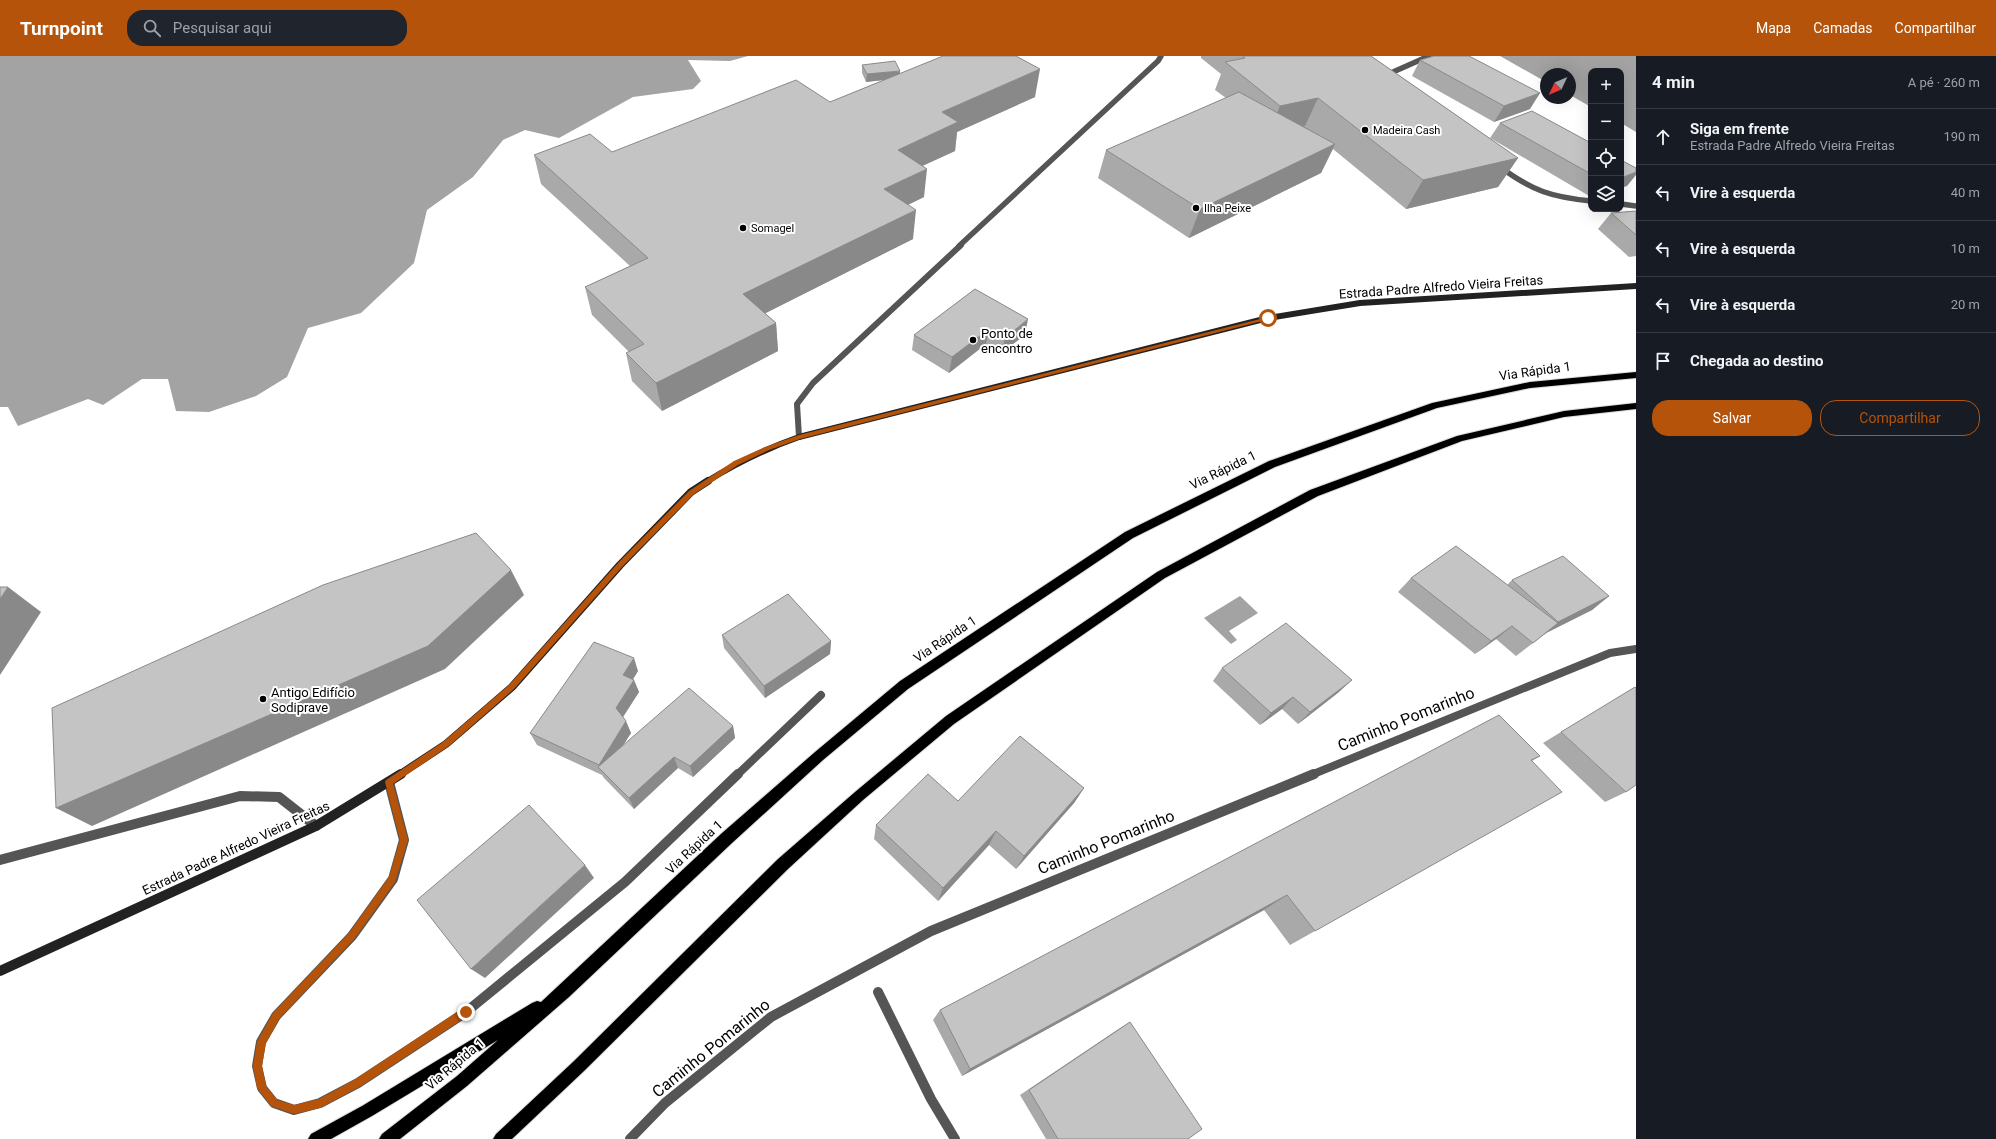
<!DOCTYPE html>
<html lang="pt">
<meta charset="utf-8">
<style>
:root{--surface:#171b24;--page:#20242c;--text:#f1f3f6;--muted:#9ea1a6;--line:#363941;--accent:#b45309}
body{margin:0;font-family:Roboto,sans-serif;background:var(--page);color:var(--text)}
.controls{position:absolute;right:12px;top:12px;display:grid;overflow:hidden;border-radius:8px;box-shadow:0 4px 16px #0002}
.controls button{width:36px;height:36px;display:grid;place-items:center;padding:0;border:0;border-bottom:1px solid var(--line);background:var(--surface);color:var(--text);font:20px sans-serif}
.compass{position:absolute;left:1540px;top:12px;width:36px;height:36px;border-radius:50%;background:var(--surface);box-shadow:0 4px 16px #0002;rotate:226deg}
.stop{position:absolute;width:12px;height:12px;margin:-9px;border:3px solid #b45309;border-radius:50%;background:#fff}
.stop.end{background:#b45309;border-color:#fff;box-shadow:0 1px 4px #0008}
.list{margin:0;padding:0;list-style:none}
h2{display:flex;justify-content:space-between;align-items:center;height:52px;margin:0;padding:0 16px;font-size:17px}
h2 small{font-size:13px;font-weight:400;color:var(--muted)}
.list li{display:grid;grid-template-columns:26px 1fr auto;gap:12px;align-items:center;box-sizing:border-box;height:56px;padding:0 16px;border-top:1px solid var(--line)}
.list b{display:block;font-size:15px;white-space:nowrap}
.list p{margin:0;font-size:13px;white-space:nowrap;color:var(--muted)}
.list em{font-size:13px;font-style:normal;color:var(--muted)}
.actions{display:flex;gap:8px;padding:12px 16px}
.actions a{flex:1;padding:9px 0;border:1px solid var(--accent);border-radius:16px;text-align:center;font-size:14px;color:var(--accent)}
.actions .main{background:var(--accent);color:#fff}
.icon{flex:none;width:22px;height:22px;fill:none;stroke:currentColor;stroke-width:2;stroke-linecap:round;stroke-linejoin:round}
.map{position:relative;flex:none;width:1636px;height:1083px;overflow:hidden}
header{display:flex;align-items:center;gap:24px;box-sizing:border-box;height:56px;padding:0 20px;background:var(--accent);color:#fff}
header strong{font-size:19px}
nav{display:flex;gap:22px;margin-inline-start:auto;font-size:14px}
.search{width:280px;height:36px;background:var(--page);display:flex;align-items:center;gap:10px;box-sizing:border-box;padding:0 14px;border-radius:16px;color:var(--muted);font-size:15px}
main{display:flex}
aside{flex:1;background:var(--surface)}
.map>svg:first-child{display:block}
.water{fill:#a3a3a3}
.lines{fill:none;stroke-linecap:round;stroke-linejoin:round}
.trunk-casing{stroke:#dbdbdb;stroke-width:2}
.service-far2{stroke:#555;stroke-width:5.5}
.service-far1{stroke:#555;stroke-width:8}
.service{stroke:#555;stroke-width:10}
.minor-far3{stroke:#555;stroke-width:5.5}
.minor-far2{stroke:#555;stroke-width:6}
.minor-far1{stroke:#555;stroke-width:8}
.minor{stroke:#555;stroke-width:10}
.secondary-far2{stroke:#222;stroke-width:6}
.secondary-far1{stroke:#222;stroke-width:8}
.secondary{stroke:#222;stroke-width:10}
.trunk{fill:#000;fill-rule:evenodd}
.wall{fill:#a9a9a9}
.shaded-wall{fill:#898989}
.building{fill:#c4c4c4;stroke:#898989}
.route{fill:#b45309}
.poi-dot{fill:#000;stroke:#fff;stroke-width:1.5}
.labels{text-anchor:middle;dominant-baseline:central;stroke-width:4;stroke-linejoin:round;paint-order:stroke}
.far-poi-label{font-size:11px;fill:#000;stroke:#fff;text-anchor:start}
.street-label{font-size:13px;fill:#000;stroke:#fff}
.poi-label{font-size:13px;fill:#000;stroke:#fff;text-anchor:start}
.near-street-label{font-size:16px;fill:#000;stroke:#fff}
</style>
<header>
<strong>Turnpoint</strong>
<div class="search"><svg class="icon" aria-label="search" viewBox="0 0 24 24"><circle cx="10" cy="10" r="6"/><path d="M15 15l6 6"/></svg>Pesquisar aqui</div>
<nav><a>Mapa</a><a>Camadas</a><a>Compartilhar</a></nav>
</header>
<main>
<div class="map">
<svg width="1636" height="1083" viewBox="0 0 1636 1083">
<rect width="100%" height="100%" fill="#fff"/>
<g class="water">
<path d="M0,0H748L730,5L688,4L701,25L693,33L633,41L559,82L525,74L503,84L473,121L427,154L414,207L361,257L308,272L287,321L256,340L209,356L176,355L168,323H142L103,349L88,343L18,370L8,351H0Z"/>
<path d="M1500,0H1636V76L1621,67V15H1591V51L1570,39V18H1546V26Z"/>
<path d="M1240,540L1258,557L1229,575L1237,584L1231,588L1204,562Z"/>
</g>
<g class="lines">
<g class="trunk-casing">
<g id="trunk">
<path d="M1636,316V322L1530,332L1437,352L1275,411L1133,482L908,633L823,704L732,787L569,941L467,1030L400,1083H379L382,1078L457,1020L498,984L372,1060L331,1083H308L311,1078L362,1050L532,947L537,945L541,946L722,777L815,696L900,625L1125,476L1269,405L1432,347L1530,326Z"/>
<path d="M1636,347V353L1564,361L1462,385L1318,440L1165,522L954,668L863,744L788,813L584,1015L512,1083H493L496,1078L574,1005L778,803L855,736L946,660L1157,516L1310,434L1457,380L1564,355Z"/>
</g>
</g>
<g class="service-far2">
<path d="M1384,20L1429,0"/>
<path d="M1500,111C1533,135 1551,141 1591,145"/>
<path d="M1621,148L1636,150"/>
</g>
<path class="service-far1" d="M737,719L821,639"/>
<g class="service">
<path d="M389,726L404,784L393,823L352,880L276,960L261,986L257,1010L262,1032L274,1047L294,1054L320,1047L358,1027L466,956L625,826L738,718"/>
<path d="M878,936L931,1043L955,1083"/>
</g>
<path class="minor-far3" d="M959,190L1158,5L1161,0"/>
<path class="minor-far2" d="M799,381L797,348L813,327L961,189"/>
<path class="minor-far1" d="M1311,719L1610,597L1636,593"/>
<g class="minor">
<path d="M0,804L240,740L279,741L316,770"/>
<path d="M630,1083L665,1047L771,961L931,875L1314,718"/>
</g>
<path class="secondary-far2" d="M706,426C736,407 765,393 799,381L1268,262L1360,247L1636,230"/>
<path class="secondary-far1" d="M399,719L446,688L512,631L620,509L691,436L708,425"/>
<path class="secondary" d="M0,915L316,770L401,718"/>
<use href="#trunk" class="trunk"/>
</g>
<g class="wall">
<path d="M1201,0H1371L1518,102L1498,131L1406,153L1333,93L1321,117L1189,182L1098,122L1106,94L1226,42L1215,34L1221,18L1201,2Z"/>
<path d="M1420,4L1530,53L1494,66L1412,20Z"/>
<path d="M862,9L900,18L1035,41L957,76L955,95L922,110L924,141L908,149L913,183L765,257L776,267L778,295L662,355L632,325L626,297L629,296L592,259L585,231L630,210L541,128L534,99L612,96L830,46L884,24L866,26L862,17Z"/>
<path d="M1500,67L1591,87V141L1490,82Z"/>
<path d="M1636,155V200L1629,201L1598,173L1611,157Z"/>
<path d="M975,233L1025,279L1001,297L986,288L949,317L912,294L914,279Z"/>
<path d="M1411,522L1507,529L1512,524L1609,540L1592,554L1546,577L1516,600L1496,583L1475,598L1398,536Z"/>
<path d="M722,579L831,585L830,598L765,642L724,592Z"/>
<path d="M1222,612L1339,636L1298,668L1282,653L1260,669L1213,625Z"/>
<path d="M638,615L633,623L639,636L623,661L631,677L623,689L733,670L735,682L693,721L678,712L634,753L604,722L602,719L537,689L530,677Z"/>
<path d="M1561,676L1626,736L1605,746L1543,687Z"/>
<path d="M1540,700L1532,705L1315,875L1290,889L1264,854L962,1020L933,964L940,954Z"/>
<path d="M1084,732L1074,747L1016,813L989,789L938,845L874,783L876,769L958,745Z"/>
<path d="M1130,966L1188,1083H1046L1020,1039L1117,974Z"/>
</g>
<g class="shaded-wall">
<path d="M1040,13L1035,41L957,76L955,95L896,122L898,94L942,56Z"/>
<path d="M900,15V22L866,26L867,18Z"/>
<path d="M1540,37L1530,53L1494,66L1504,50Z"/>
<path d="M1318,42L1305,70L1268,78L1280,50Z"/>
<path d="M1335,88L1321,117L1189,182L1200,153Z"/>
<path d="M1518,102L1498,131L1406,153L1423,124Z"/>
<path d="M927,113L924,141L882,161L884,133Z"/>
<path d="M1636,116V119L1627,130L1621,132V122Z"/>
<path d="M916,154L913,183L746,267L743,238Z"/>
<path d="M1028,263L1025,279L1001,297L1005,282Z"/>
<path d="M776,267L778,295L662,355L656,327Z"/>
<path d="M989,273L986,288L949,317L952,301Z"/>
<path d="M511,514L524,539L445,613L92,770L56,752Z"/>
<path d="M8,531L41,556L0,619V543Z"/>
<path d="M1609,540L1592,554L1546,577L1516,600L1545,577L1541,579L1558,566Z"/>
<path d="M1512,570L1496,583L1475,598L1491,585Z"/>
<path d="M831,585L830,598L765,642L764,630Z"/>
<path d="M634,602L638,615L628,631L623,619Z"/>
<path d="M634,624L639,636L621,664L616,652Z"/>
<path d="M1352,624L1339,636L1298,668L1310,656Z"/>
<path d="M1293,641L1282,653L1260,669L1271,657Z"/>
<path d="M626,665L631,677L605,718L601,714L599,709Z"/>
<path d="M733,670L735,682L693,721L690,710Z"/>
<path d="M674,701L678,712L634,753L629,742Z"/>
<path d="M1084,732L1074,747L1016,813L1024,800Z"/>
<path d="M996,775L989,789L938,845L943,832Z"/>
<path d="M585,809L594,822L485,922L471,913Z"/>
<path d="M1287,839L1264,854L962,1020L970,1013Z"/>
</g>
<g class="building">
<path d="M943,0H1016L1040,13L942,56L958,66L898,94L927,113L884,133L916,154L743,238L776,267L656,327L626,297L644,288L585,231L648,202L534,99L590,78L612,96L796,24L830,46Z"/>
<path d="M1243,0H1371L1518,102L1423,124L1318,42L1280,50L1225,6L1245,2Z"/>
<path d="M1434,0H1469L1540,37L1504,50L1420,4Z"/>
<path d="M895,5L900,15L867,18L862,9Z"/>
<path d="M1239,36L1335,88L1200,153L1106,94Z"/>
<path d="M1532,55L1591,87V118L1500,67Z"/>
<path d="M1621,104L1636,112V116L1621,122Z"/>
<path d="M1636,155V179L1611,157Z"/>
<path d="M975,233L1028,263L1005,282L989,273L952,301L914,279Z"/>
<path d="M476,477L511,514L428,590L56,752L52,652L323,529Z"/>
<path d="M1456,490L1558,567L1533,587L1512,570L1491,585L1411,522Z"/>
<path d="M1563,500L1609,540L1558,566L1512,524Z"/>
<path d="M0,531H8L0,543Z"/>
<path d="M788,538L831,585L764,630L722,579Z"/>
<path d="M1286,567L1352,624L1310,656L1293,641L1271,657L1222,612Z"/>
<path d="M594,586L634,602L623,619L634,624L616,652L626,665L599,709L530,677Z"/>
<path d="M1635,631L1636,632V729L1626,736L1561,676Z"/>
<path d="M689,632L733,670L690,710L674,701L629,742L598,711Z"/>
<path d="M1499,659L1540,700L1531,704L1562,736L1315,875L1287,839L970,1013L940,954Z"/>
<path d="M1020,680L1084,732L1024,800L996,775L943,832L876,769L928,718L958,745Z"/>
<path d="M529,749L585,809L471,913L417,844Z"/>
<path d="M1130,966L1202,1073L1188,1083H1058L1029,1034Z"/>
</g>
<path class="route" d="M1268,261L1270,263L800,383L769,394L738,409L694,438L622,511L514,633L449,690L393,728L408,784L395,826L355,882L279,963L266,987L262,1010L266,1030L277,1044L294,1049L319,1043L354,1024L463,952H469V959L361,1030L320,1052L294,1058L271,1050L257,1032L253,1010L257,986L273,957L349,877L389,821L400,784L385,726L386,724L443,686L509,629L618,507L689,435L734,405L765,391L799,379Z"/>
<g class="poi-dot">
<circle cx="1365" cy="74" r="4"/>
<circle cx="1196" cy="152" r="4"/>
<circle cx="743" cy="172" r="4"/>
<circle cx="973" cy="284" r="4"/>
<circle cx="263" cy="643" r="4"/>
</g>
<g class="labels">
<g class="far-poi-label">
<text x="1373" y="74">Madeira Cash</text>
<text x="1204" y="152">Ilha Peixe</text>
<text x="751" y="172">Somagel</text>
</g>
<g class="street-label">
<text transform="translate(1441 231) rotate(-4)">Estrada Padre Alfredo Vieira Freitas</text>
<text transform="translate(1535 315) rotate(-8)">Via Rápida 1</text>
<text transform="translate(1223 414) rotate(-26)">Via Rápida 1</text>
<text transform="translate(945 583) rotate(-34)">Via Rápida 1</text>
<text transform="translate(694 791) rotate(-43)">Via Rápida 1</text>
<text transform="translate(236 792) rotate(-25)">Estrada Padre Alfredo Vieira Freitas</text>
<text transform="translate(455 1008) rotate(-40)">Via Rápida 1</text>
</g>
<g class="poi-label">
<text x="981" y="277">Ponto de<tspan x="981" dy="15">encontro</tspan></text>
<text x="271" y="636">Antigo Edifício<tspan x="271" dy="15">Sodiprave</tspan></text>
</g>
<g class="near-street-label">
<text transform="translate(1406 663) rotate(-22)">Caminho Pomarinho</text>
<text transform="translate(1106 786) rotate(-22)">Caminho Pomarinho</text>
<text transform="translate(711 992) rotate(-39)">Caminho Pomarinho</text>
</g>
</g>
</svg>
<div class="controls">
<button>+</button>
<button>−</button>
<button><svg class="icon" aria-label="locate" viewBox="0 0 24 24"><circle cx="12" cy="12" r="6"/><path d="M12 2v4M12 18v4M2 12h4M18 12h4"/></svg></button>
<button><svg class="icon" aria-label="layers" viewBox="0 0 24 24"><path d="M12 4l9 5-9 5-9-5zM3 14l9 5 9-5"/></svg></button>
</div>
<svg class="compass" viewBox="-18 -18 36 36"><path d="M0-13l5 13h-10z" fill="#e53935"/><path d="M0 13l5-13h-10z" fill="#9ea1a6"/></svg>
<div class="stop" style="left:1268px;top:262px"></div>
<div class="stop end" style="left:466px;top:956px"></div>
</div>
<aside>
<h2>4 min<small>A pé · 260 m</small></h2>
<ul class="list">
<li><svg class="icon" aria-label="ahead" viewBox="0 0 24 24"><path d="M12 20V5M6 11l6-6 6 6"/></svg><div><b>Siga em frente</b><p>Estrada Padre Alfredo Vieira Freitas</p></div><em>190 m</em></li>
<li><svg class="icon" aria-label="left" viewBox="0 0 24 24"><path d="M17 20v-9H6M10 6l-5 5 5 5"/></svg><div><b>Vire à esquerda</b></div><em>40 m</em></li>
<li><svg class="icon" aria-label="left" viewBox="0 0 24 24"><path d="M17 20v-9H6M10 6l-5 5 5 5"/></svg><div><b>Vire à esquerda</b></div><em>10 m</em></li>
<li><svg class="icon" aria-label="left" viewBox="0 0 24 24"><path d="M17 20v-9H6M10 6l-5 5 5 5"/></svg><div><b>Vire à esquerda</b></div><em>20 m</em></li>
<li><svg class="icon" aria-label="arrive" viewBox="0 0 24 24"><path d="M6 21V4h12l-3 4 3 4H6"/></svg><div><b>Chegada ao destino</b></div></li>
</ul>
<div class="actions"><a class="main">Salvar</a><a>Compartilhar</a></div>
</aside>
</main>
